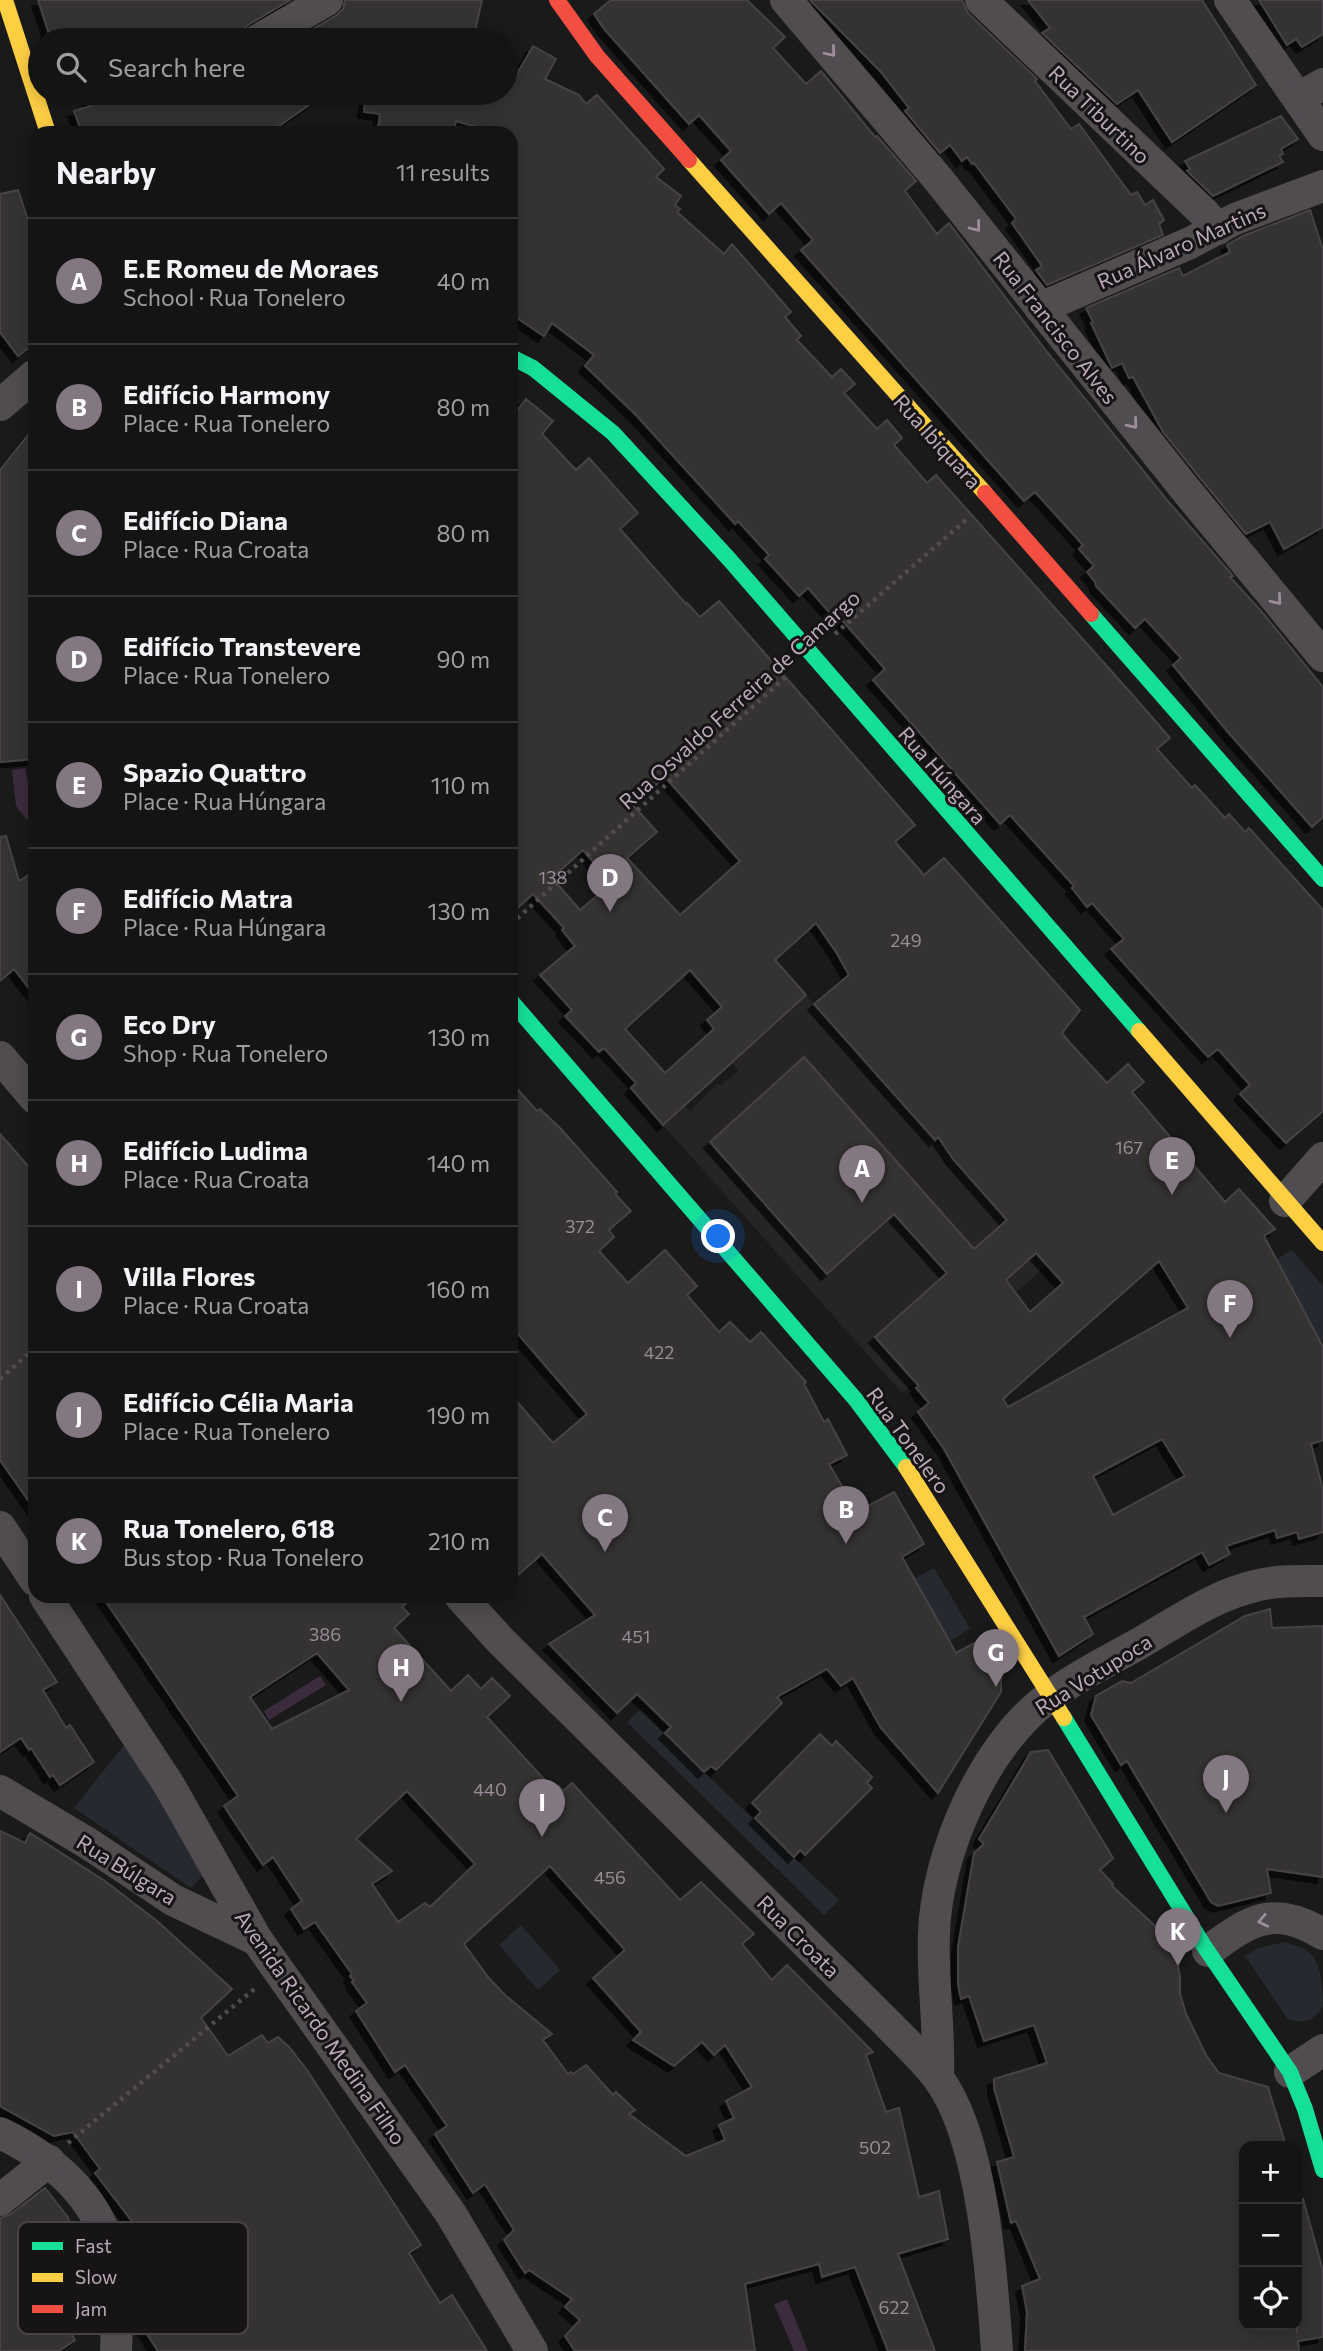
<!DOCTYPE html>
<meta charset="utf-8">
<style>
:root{--surface:#141414;--page:#212122;--text:#f1f3f6;--muted:#9d9ea0;--line:#333334;--accent:#837882}
body{margin:0;font-family:Commissioner,sans-serif;background:var(--page);color:var(--text)}
.controls{position:absolute;right:21px;bottom:21px;display:grid;overflow:hidden;border-radius:14px;box-shadow:0 4px 18px #0003}
.controls button{width:63px;height:63px;display:grid;place-items:center;padding:0;border:0;border-bottom:2px solid var(--line);background:var(--surface);color:var(--text);font:35px sans-serif}
.you{position:absolute;left:719px;top:1237px;width:24px;height:24px;margin:-18px;border:5px solid #fff;border-radius:50%;background:#1a73e8;box-shadow:0 0 0 10px #1a73e833}
.badge{display:grid;place-items:center;width:46px;height:46px;border-radius:50%;background:var(--accent);color:#fff;font-size:23px;font-weight:700}
.pin{position:absolute;translate:-50% -58px;filter:drop-shadow(0 2px 4px #0008)}
.pin::after{content:'';position:absolute;top:37px;width:24px;height:21px;background:inherit;clip-path:polygon(0 0,100% 0,50% 100%)}
.list{margin:0;padding:0;list-style:none}
h2{display:flex;justify-content:space-between;align-items:center;height:91px;margin:0;padding:0 28px;font-size:30px}
h2 small{font-size:23px;font-weight:400;color:var(--muted)}
.list li{display:grid;grid-template-columns:46px 1fr auto;gap:21px;align-items:center;box-sizing:border-box;height:126px;padding:0 28px;border-top:2px solid var(--line)}
.list b{display:block;font-size:26px;white-space:nowrap}
.list p{margin:0;font-size:23px;white-space:nowrap;color:var(--muted)}
.list em{font-size:23px;font-style:normal;color:var(--muted)}
.icon{flex:none;width:38px;height:38px;fill:none;stroke:currentColor;stroke-width:2;stroke-linecap:round;stroke-linejoin:round}
.map{position:relative;flex:none;width:1323px;height:2351px;overflow:hidden}
.search{position:absolute;background:var(--surface);box-shadow:0 4px 18px #0003;left:28px;top:28px;width:490px;height:77px;display:flex;align-items:center;gap:18px;box-sizing:border-box;padding:0 24px;border-radius:38px;color:var(--muted);font-size:26px}
.panel{position:absolute;background:var(--surface);box-shadow:0 4px 18px #0003;left:28px;top:126px;width:490px;height:1477px;border-radius:21px}
.map>svg:first-child{display:block}
.built{fill:#262425}
.green{fill:#262a30}
.water{fill:#3c2b3d}
.building{fill:#343233;stroke:#464346;stroke-width:2;fill-rule:evenodd;filter:url(#shadow)}
.lines{fill:none;stroke-linecap:round;stroke-linejoin:round}
.path{stroke:#524c51;stroke-width:4.5;stroke-dasharray:3.5 5;stroke-linecap:butt}
.street{stroke:#504c50;stroke-width:32}
.fast{stroke:#16e098;stroke-width:16}
.slow{stroke:#ffcf43;stroke-width:16}
.jam{stroke:#f24e42;stroke-width:16}
.oneway{stroke:#9c8e9a}
.labels{text-anchor:middle;dominant-baseline:central;stroke-width:6;stroke-linejoin:round;paint-order:stroke}
.number-label{font-size:18px;fill:#9a8c98}
.street-label{font-size:21px;fill:#bcaaba;stroke:#161415}
.key{fill:#161415;stroke:#484147;stroke-width:2}
.key-label{font-size:19px;fill:#bcaaba}
</style>
<div class="map">
<svg width="1323" height="2351" viewBox="0 0 1323 2351">
<defs>
<filter id="shadow"><feDropShadow dx="-6" dy="6" stdDeviation="0" flood-color="#0009"/></filter>
</defs>
<rect width="100%" height="100%" fill="#1a1a1a"/>
<path class="built" d="M806,995L1047,1265L902,1393L663,1125L685,1105L690,1111L718,1083L721,1085L739,1071L732,1062Z"/>
<g class="green">
<path d="M1292,1250L1323,1286V1339L1320,1341L1277,1259Z"/>
<path d="M934,1568L970,1628L949,1642L914,1579Z"/>
<path d="M641,1709L704,1772L839,1900L824,1915L627,1722Z"/>
<path d="M124,1745L207,1870L191,1888L74,1808Z"/>
<path d="M521,1925L560,1970L538,1990L499,1945Z"/>
<path d="M1285,1942C1293,1945 1304,1947 1310,1953C1322,1964 1323,1990 1323,2005C1318,2020 1299,2026 1287,2018L1245,1956L1258,1948Z"/>
</g>
<g class="water">
<path d="M25,768C28,785 35,799 35,816L28,821L16,806L12,770Z"/>
<path d="M320,1676L326,1685L269,1720L264,1711Z"/>
<path d="M787,2299L808,2351H794L774,2304Z"/>
</g>
<g class="building">
<path d="M38,0H290L248,25L242,31L240,40H220L217,31L189,40H51Z"/>
<path d="M345,0H482L473,40H294L337,15L343,9Z"/>
<path d="M611,0H747L785,37L773,48L806,84L821,71L875,137L877,136L916,181L905,191L937,234L949,223L1047,352L1167,500L1227,569L1233,576L1230,577L1262,612L1323,687V817L1312,827L1227,731L1173,665L1181,658L1145,619L1135,628L1096,586L1095,582L1087,572L1094,566L1079,549L1083,545L1035,492L1024,501L801,250L813,240L781,203L769,214L721,160L731,151L699,115L689,124L604,29L594,14Z"/>
<path d="M810,0H962L968,13L1037,79L1035,81L1071,129L1079,124L1131,195L1137,192L1145,205L1153,200L1164,220L1159,224L1163,235L1047,285L1036,270L1042,266L1012,223L1016,219L974,163L972,164L967,157L962,161L950,145L940,153L905,111L909,108L880,71Z"/>
<path d="M1028,0H1202L1256,85L1172,142L1138,90L1117,104L1042,33L1050,28Z"/>
<path d="M1259,0H1323V34L1302,47L1296,39L1287,45Z"/>
<path d="M533,46L556,59L545,79L579,95L586,104L597,95L664,169L656,177L681,196L675,205L680,209L677,212L724,254L732,244L791,312L785,317L801,336L797,340L832,377L841,369L855,384L844,393L877,429L887,420L902,438L894,445L927,483L936,475L1130,692L1170,738L1157,749L1192,788L1195,785L1225,818L1229,814L1245,832L1249,828L1323,910V1111L1286,1143L1240,1094L1250,1085L1218,1049L1208,1057L1111,949L1124,939L1092,903L1087,907L1072,888L1074,886L1010,815L1000,824L873,680L885,669L833,610L830,613L808,588L799,596L765,559L769,555L738,521L735,524L636,415L585,366L594,355L552,323L544,336L511,314V133H498L456,121L453,133H395V130L378,129L380,114L364,112L366,93H506Z"/>
<path d="M86,93H326L269,133H82L74,111L91,106Z"/>
<path d="M1281,116L1298,139L1281,149L1283,154L1279,156L1283,162L1213,196L1187,171L1190,169L1185,161Z"/>
<path d="M18,190L30,226L35,225V343L18,356L0,332V194Z"/>
<path d="M1310,210L1323,250V527L1284,549L1270,522L1246,534L1200,478L1163,432L1133,377L1129,378L1122,363L1112,368L1091,323L1093,322L1086,308L1179,268L1183,276L1230,252L1227,245L1243,236Z"/>
<path d="M526,399L553,421L542,434L576,470L589,458L638,513L620,529L686,604L687,603L700,617L719,601L915,825L895,842L924,875L944,858L1080,1010L1062,1033L1071,1044L1107,1083L1128,1064L1144,1082L1132,1092L1225,1202L1239,1189L1275,1229L1264,1236L1323,1347V1440L1311,1444L1323,1490V1532L1299,1539L1297,1532L1277,1538L1275,1530L1226,1546L1230,1554L1209,1565L1202,1552L1084,1617L1093,1634L1059,1656L944,1449L918,1412L929,1403L916,1388L919,1386L875,1337L947,1273L894,1214L827,1274L710,1142L804,1057L974,1249L1007,1220L953,1159L938,1137L935,1140L814,1004L849,975L836,952L816,923L775,960L806,995L663,1125L631,1088L636,1083L604,1048L599,1052L565,1016L572,1010L540,975L575,946L562,930L564,928L533,894L511,914V419ZM665,777L740,861L680,915L627,858L657,832L633,805ZM583,850L612,883L580,910L552,878ZM690,970L722,1007L707,1020L714,1029L665,1073L625,1029ZM1036,1253L1063,1283L1030,1312L1006,1280ZM1159,1261L1188,1308L1008,1407L1003,1399ZM1162,1439L1185,1476L1113,1515L1093,1476Z"/>
<path d="M35,426V759L0,762V470Z"/>
<path d="M6,836L19,881L35,871V996L14,969L0,981V837Z"/>
<path d="M511,1082L537,1111L540,1109L561,1129L617,1192L615,1194L631,1211L609,1230L614,1237L599,1251L628,1283L665,1250L697,1286L687,1295L719,1332L730,1322L750,1342L761,1332L806,1382L804,1384L824,1422L828,1419L847,1455L829,1464L857,1512L894,1492L924,1544L902,1557L956,1653L978,1641L1001,1677V1692L938,1793L881,1728L853,1678L841,1686L827,1669L777,1697L782,1703L716,1770L711,1766L704,1772L665,1733L671,1727L637,1694L617,1713L549,1644L595,1615L542,1554L511,1581V1395L553,1443L587,1414L511,1326Z"/>
<path d="M0,1134L35,1174V1510L0,1460Z"/>
<path d="M0,1595L57,1682L43,1690L66,1728L70,1725L94,1762L60,1785L53,1775L50,1777L31,1748L29,1750L21,1738L0,1752Z"/>
<path d="M102,1596H414L402,1607L409,1614L394,1628L451,1691L468,1675L481,1689L492,1678L510,1696L487,1717L555,1791L559,1786L563,1791L572,1783L680,1900L701,1882L754,1934L742,1944L772,1980L787,1965L873,2052L866,2055L886,2112L899,2108L919,2197L939,2191L941,2202L948,2239L898,2254L935,2351H888L855,2267L822,2277L819,2264L745,2284L755,2351H575L565,2336L580,2320L565,2307L572,2299L529,2270L525,2273L504,2240L514,2230L485,2184L473,2193L451,2159L435,2134L447,2126L405,2065L395,2072L356,2011L367,2003L352,1982L354,1981L350,1976L352,1974L315,1922L304,1929L291,1909L302,1901L273,1857L263,1865L224,1806L238,1796ZM317,1653L349,1690L272,1729L250,1697ZM407,1791L475,1864L430,1907L425,1903L398,1922L372,1884L392,1871L356,1839ZM550,1866L625,1950L593,1978L641,2032L633,2040L674,2066L702,2042L714,2055L725,2045L752,2087L726,2101L734,2118L719,2125L725,2140L686,2156L629,2114L635,2110L616,2092L613,2095L586,2065L573,2074L571,2072L568,2074L543,2040L552,2034L505,1995L488,1977L464,1944Z"/>
<path d="M1270,1609L1272,1628L1323,1626V1877L1267,1869L1271,1893L1218,1906L1211,1902L1127,1761L1121,1765L1091,1715L1096,1696L1122,1681L1131,1683L1245,1616Z"/>
<path d="M820,1734L832,1746L836,1741L872,1777L867,1783L872,1788L805,1855L800,1850L794,1857L755,1818L761,1812L752,1803Z"/>
<path d="M1048,1750L1113,1858L1100,1870L1113,1884L1112,1886L1155,1926L1177,1962L1180,1976V1994L1186,2014L1206,2055L1219,2073L1268,2087L1286,2146H1244V2325H1296L1297,2333V2199H1303L1323,2271V2337L1298,2341L1299,2351H1025L1027,2312L1022,2286L1040,2279L1016,2221L1011,2223L1008,2210L997,2162L1014,2157L994,2088V2079L1047,2063L1034,2025L984,2041L969,1996L961,1999L958,1984V1947L974,1853L984,1844L979,1839L1031,1752Z"/>
<path d="M0,1831L25,1843L30,1833L105,1881L157,1921L232,1989L201,2018L228,2056L262,2035L268,2043L278,2037L289,2047L307,2070L421,2245L409,2253L440,2303L452,2295L487,2351H158L139,2322L141,2281L133,2248L126,2230L134,2224L95,2173L100,2169L73,2132L54,2136L0,2106Z"/>
<path d="M45,2188L67,2216L87,2258L93,2290L60,2313L75,2334L72,2335L75,2340L59,2351H0V2218L11,2214Z"/>
</g>
<g class="lines">
<g class="path">
<path d="M835,634L966,520"/>
<path d="M511,924L789,674"/>
<path d="M0,1379L35,1348"/>
<path d="M68,2143L258,1986"/>
</g>
<g class="street">
<path d="M786,0L938,179L1186,490L1323,656"/>
<path d="M981,0L1204,213L1218,229"/>
<path d="M1230,0L1323,135"/>
<path d="M258,40L327,0"/>
<path d="M1299,98L1323,84"/>
<path d="M1040,308L1190,243L1235,219L1323,186"/>
<path d="M0,405L35,375"/>
<path d="M0,1057L35,1098"/>
<path d="M1285,1201L1323,1158"/>
<path d="M0,1527L35,1580"/>
<path d="M45,1596L169,1785L257,1940L451,2214L532,2351"/>
<path d="M460,1596L500,1640L887,2023C904,2041 923,2058 938,2078C983,2138 992,2277 997,2351"/>
<path d="M0,1791L89,1844L173,1900L257,1940"/>
<path d="M1208,1951C1250,1920 1273,1904 1323,1934"/>
<path d="M1290,2072L1323,2050"/>
<path d="M938,2077C940,2029 932,1982 934,1934C936,1855 984,1744 1049,1697C1077,1676 1110,1660 1140,1643C1178,1621 1216,1594 1259,1585C1280,1580 1302,1581 1323,1581"/>
<path d="M0,2133C54,2159 100,2199 113,2260C119,2290 117,2321 116,2351"/>
<path d="M0,2200L49,2161"/>
</g>
<g class="fast">
<path d="M511,357L533,368L613,433L729,559L1139,1031"/>
<path d="M1091,614L1323,879"/>
<path d="M511,1001L856,1400L906,1467"/>
<path d="M1064,1718L1204,1946L1290,2072L1305,2109L1323,2170"/>
</g>
<g class="slow">
<path d="M5,0L48,133"/>
<path d="M689,160L985,493"/>
<path d="M1139,1031L1323,1243"/>
<path d="M906,1467L1064,1718"/>
</g>
<g class="jam">
<path d="M557,0L597,56L689,160"/>
<path d="M985,493L1091,614"/>
</g>
</g>
<defs><path id="oneway-chevron" d="M-2-3.5L2.5 0L-2 3.5" fill="none" stroke-width="1.6" stroke-linecap="round" stroke-linejoin="round" transform="scale(1.75)"/></defs>
<g class="oneway">
<use href="#oneway-chevron" transform="translate(831 52) rotate(50)"/>
<use href="#oneway-chevron" transform="translate(976 227) rotate(52)"/>
<use href="#oneway-chevron" transform="translate(1133 424) rotate(51)"/>
<use href="#oneway-chevron" transform="translate(1277 600) rotate(50)"/>
<use href="#oneway-chevron" transform="translate(1263 1921) rotate(168)"/>
</g>
<g class="labels">
<g class="number-label">
<text x="553" y="877">138</text>
<text x="906" y="940">249</text>
<text x="1129" y="1147">167</text>
<text x="580" y="1226">372</text>
<text x="659" y="1352">422</text>
<text x="325" y="1634">386</text>
<text x="636" y="1636">451</text>
<text x="490" y="1789">440</text>
<text x="610" y="1877">456</text>
<text x="875" y="2147">502</text>
<text x="894" y="2307">622</text>
</g>
<g class="street-label">
<text transform="translate(1100 114) rotate(44)">Rua Tiburtino</text>
<text transform="translate(1181 245) rotate(-24)">Rua Álvaro Martins</text>
<text transform="translate(1056 327) rotate(52)">Rua Francisco Alves</text>
<text transform="translate(938 441) rotate(48)">Rua Ibiquara</text>
<text transform="translate(739 699) rotate(-42)">Rua Osvaldo Ferreira de Camargo</text>
<text transform="translate(943 775) rotate(49)">Rua Húngara</text>
<text transform="translate(909 1440) rotate(54)">Rua Tonelero</text>
<text transform="translate(1093 1674) rotate(-32)">Rua Votupoca</text>
<text transform="translate(127 1869) rotate(32)">Rua Búlgara</text>
<text transform="translate(799 1936) rotate(45)">Rua Croata</text>
<text transform="translate(321 2027) rotate(55)">Avenida Ricardo Medina Filho</text>
</g>
</g>
<rect x="18" y="2222" width="230" height="112" rx="10" class="key"/>
<rect x="32" y="2242" width="31" height="8" fill="#16e098"/>
<rect x="32" y="2273" width="31" height="9" fill="#ffcf43"/>
<rect x="32" y="2305" width="31" height="8" fill="#f24e42"/>
<g class="key-label">
<text x="75" y="2253">Fast</text>
<text x="75" y="2284">Slow</text>
<text x="75" y="2316">Jam</text>
</g>
</svg>
<div class="controls">
<button>+</button>
<button>−</button>
<button><svg class="icon" aria-label="locate" viewBox="0 0 24 24"><circle cx="12" cy="12" r="6"/><path d="M12 2v4M12 18v4M2 12h4M18 12h4"/></svg></button>
</div>
<div class="you"></div>
<div class="pin badge" style="left:862px;top:1203px">A</div>
<div class="pin badge" style="left:846px;top:1544px">B</div>
<div class="pin badge" style="left:605px;top:1552px">C</div>
<div class="pin badge" style="left:610px;top:912px">D</div>
<div class="pin badge" style="left:1172px;top:1195px">E</div>
<div class="pin badge" style="left:1230px;top:1338px">F</div>
<div class="pin badge" style="left:996px;top:1687px">G</div>
<div class="pin badge" style="left:401px;top:1702px">H</div>
<div class="pin badge" style="left:542px;top:1837px">I</div>
<div class="pin badge" style="left:1226px;top:1813px">J</div>
<div class="pin badge" style="left:1178px;top:1966px">K</div>
<div class="search"><svg class="icon" aria-label="search" viewBox="0 0 24 24"><circle cx="10" cy="10" r="6"/><path d="M15 15l6 6"/></svg>Search here</div>
<section class="panel">
<h2>Nearby<small>11 results</small></h2>
<ul class="list">
<li><span class="badge">A</span><div><b>E.E Romeu de Moraes</b><p>School · Rua Tonelero</p></div><em>40 m</em></li>
<li><span class="badge">B</span><div><b>Edifício Harmony</b><p>Place · Rua Tonelero</p></div><em>80 m</em></li>
<li><span class="badge">C</span><div><b>Edifício Diana</b><p>Place · Rua Croata</p></div><em>80 m</em></li>
<li><span class="badge">D</span><div><b>Edifício Transtevere</b><p>Place · Rua Tonelero</p></div><em>90 m</em></li>
<li><span class="badge">E</span><div><b>Spazio Quattro</b><p>Place · Rua Húngara</p></div><em>110 m</em></li>
<li><span class="badge">F</span><div><b>Edifício Matra</b><p>Place · Rua Húngara</p></div><em>130 m</em></li>
<li><span class="badge">G</span><div><b>Eco Dry</b><p>Shop · Rua Tonelero</p></div><em>130 m</em></li>
<li><span class="badge">H</span><div><b>Edifício Ludima</b><p>Place · Rua Croata</p></div><em>140 m</em></li>
<li><span class="badge">I</span><div><b>Villa Flores</b><p>Place · Rua Croata</p></div><em>160 m</em></li>
<li><span class="badge">J</span><div><b>Edifício Célia Maria</b><p>Place · Rua Tonelero</p></div><em>190 m</em></li>
<li><span class="badge">K</span><div><b>Rua Tonelero, 618</b><p>Bus stop · Rua Tonelero</p></div><em>210 m</em></li>
</ul>
</section>
</div>
